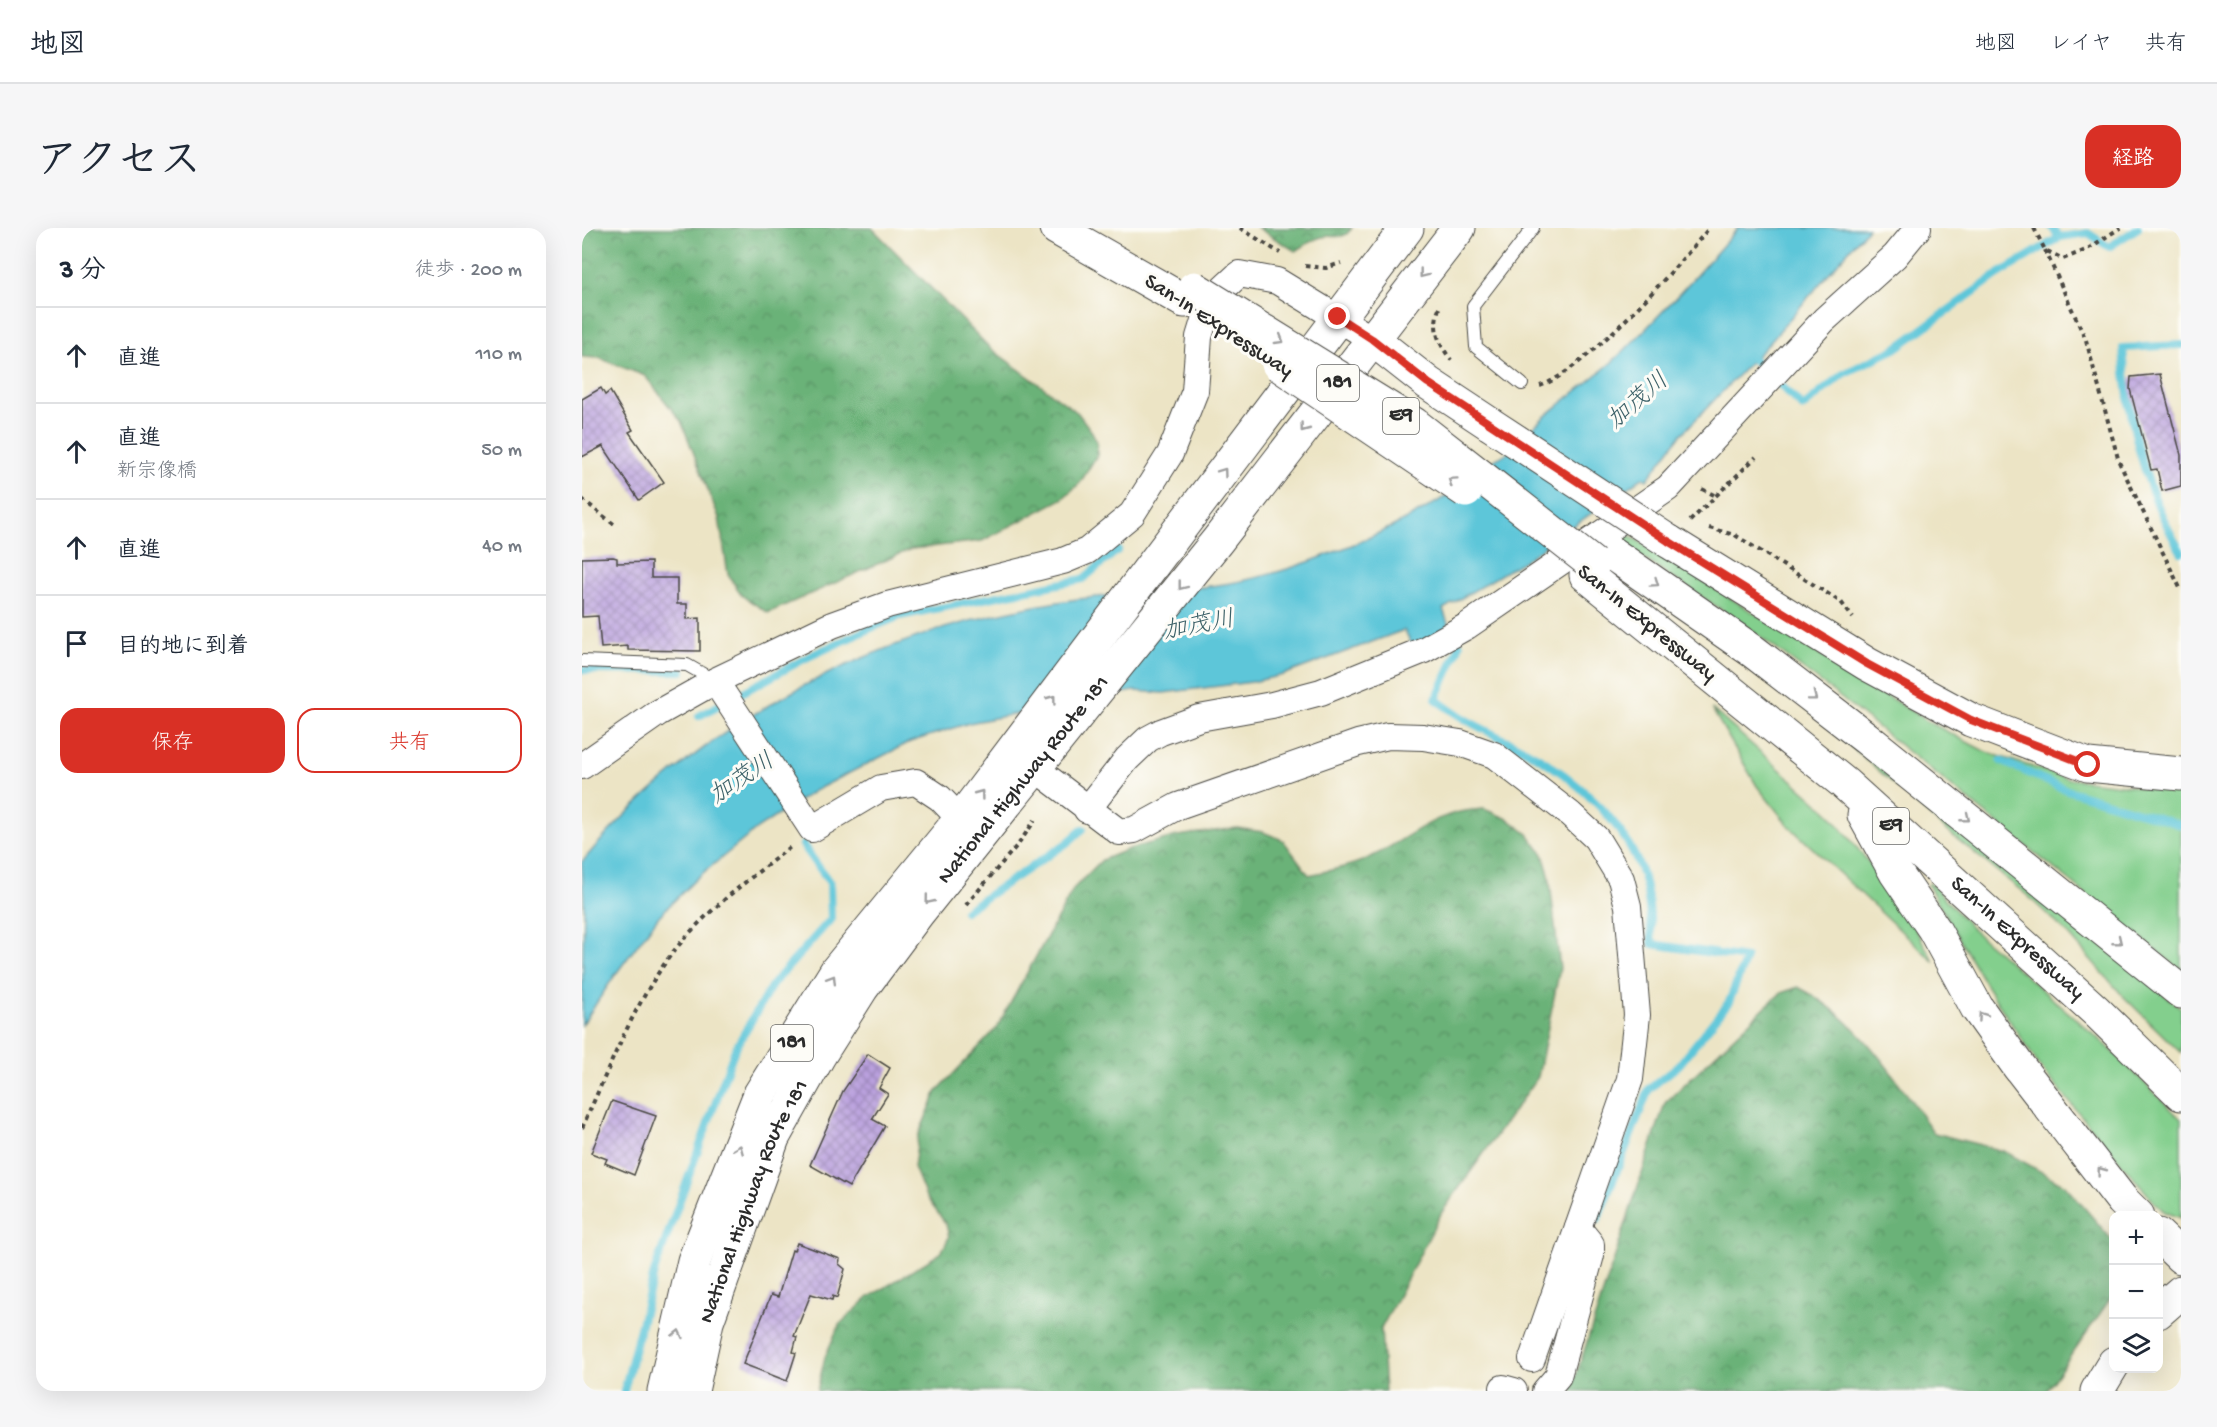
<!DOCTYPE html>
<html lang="ja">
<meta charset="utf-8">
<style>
:root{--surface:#fff;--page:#f6f6f7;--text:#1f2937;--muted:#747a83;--line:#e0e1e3;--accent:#d93025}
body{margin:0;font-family:"Gochi Hand","Klee One",sans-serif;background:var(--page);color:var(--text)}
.controls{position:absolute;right:18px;bottom:18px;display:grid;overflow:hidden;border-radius:12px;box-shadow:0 6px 24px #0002}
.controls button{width:54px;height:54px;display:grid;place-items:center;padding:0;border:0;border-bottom:2px solid var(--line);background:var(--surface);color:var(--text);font:30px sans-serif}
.stop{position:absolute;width:18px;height:18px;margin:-14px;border:4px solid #d93025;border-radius:50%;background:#fff}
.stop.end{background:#d93025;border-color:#fff;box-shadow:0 2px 6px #0008}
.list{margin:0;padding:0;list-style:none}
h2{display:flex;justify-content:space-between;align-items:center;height:78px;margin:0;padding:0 24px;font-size:26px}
h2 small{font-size:20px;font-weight:400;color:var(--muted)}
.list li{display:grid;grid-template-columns:39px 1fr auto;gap:18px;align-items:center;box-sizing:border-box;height:96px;padding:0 24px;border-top:2px solid var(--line)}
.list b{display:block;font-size:22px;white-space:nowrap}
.list p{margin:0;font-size:20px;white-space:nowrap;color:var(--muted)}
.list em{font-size:20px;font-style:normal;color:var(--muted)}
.actions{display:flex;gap:12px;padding:18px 24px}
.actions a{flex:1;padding:14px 0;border:2px solid var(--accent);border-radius:18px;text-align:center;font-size:21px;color:var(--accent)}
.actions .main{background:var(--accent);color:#fff}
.icon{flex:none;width:33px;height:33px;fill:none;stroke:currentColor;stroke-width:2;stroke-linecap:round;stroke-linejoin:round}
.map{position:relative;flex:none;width:1599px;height:1163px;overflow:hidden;border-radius:18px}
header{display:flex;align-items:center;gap:36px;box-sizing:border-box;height:84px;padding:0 30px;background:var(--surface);border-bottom:2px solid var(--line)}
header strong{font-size:28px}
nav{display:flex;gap:33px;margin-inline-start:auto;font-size:21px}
.intro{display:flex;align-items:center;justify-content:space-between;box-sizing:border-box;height:144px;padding:0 36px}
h1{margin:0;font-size:42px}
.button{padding:15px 27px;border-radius:18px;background:var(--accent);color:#fff;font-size:21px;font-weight:700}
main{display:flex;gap:36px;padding:0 36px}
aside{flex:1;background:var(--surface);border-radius:18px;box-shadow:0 6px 24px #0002}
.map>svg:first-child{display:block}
.grass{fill:#83cf8d;stroke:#577d5c;stroke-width:1.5}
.forest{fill:url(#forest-crowns);stroke:#4a6e52;stroke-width:1.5}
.water{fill:#5dc6d9;stroke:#447882;stroke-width:1.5}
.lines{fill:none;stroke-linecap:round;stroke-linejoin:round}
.stream{stroke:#5dc6d9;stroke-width:8}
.building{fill:url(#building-cross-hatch)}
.lane-casing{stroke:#484742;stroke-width:14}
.street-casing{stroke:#484742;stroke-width:28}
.secondary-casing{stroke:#484742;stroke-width:35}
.highway-casing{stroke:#484742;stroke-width:35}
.path{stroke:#484742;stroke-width:4;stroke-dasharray:4.5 4.5;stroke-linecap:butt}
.lane{stroke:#fff;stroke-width:12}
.street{stroke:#fff;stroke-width:26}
.secondary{stroke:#fff;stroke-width:33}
.highway{stroke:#fff;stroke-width:33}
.secondary-bridge-casing{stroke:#484742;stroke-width:35;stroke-linecap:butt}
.highway-bridge-casing{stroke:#484742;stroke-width:35;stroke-linecap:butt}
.secondary-bridge{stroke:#fff;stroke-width:33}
.highway-bridge{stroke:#fff;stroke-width:33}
.oneway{stroke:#a0a0a0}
.route{stroke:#d93025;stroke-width:8}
.labels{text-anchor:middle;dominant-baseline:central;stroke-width:6;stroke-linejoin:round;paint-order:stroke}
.shield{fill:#fdfcf7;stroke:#6a6a68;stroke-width:1.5}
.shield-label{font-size:21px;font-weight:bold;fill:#2b2b2b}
.street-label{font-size:22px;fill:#2b2b2b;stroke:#fdfcf7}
.water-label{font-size:24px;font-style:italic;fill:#3c6168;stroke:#fdfcf7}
</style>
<header>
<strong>地図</strong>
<nav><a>地図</a><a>レイヤ</a><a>共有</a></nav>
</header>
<div class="intro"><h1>アクセス</h1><a class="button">経路</a></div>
<main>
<aside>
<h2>3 分<small>徒歩 · 200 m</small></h2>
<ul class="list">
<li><svg class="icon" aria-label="ahead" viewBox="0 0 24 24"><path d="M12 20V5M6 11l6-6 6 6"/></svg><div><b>直進</b></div><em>110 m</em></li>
<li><svg class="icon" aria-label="ahead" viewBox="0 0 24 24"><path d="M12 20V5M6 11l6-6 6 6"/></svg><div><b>直進</b><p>新宗像橋</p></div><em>50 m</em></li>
<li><svg class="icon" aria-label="ahead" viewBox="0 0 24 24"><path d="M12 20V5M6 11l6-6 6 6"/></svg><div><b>直進</b></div><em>40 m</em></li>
<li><svg class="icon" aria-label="arrive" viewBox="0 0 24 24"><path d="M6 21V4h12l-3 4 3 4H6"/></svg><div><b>目的地に到着</b></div></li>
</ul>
<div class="actions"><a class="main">保存</a><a>共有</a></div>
</aside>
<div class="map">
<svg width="1599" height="1163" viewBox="0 0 1599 1163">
<defs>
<pattern id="forest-crowns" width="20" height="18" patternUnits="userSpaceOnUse" patternTransform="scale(1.5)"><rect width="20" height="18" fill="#6ab278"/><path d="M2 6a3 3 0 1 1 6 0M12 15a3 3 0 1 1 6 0" fill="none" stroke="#579163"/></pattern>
<pattern id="building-cross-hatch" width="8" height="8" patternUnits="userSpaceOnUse" patternTransform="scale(1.5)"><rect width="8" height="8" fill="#baa0de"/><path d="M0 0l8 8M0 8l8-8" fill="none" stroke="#9783b4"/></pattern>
</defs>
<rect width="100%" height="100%" fill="#fdfcf7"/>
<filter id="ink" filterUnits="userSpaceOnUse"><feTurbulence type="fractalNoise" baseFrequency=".0167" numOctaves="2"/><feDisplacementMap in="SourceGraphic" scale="12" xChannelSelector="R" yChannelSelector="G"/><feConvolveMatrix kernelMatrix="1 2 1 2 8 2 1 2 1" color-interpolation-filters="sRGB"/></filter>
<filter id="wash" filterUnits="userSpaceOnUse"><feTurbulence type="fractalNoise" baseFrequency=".008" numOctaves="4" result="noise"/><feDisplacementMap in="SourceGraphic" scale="24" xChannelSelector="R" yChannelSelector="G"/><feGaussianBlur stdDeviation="1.35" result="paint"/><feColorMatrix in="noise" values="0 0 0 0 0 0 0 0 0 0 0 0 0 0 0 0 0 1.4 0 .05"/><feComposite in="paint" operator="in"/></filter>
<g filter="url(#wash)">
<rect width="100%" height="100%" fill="#ece4c5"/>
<g class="grass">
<path d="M1037,301L1345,493L1404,524L1488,551L1599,564V742L1254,466L1160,395L1026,307Z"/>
<path d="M1130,481L1247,585L1317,672L1352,734L1207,598L1175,558Z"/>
<path d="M1255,506L1599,780V825L1541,768L1487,707L1446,668L1370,607Z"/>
<path d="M1349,655L1392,703L1524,817L1599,891V990L1583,984L1573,975L1458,839L1404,757L1346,657Z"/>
</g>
<g class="forest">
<path d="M0,0H290L408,120L496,185L510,204L515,214V227L498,255L480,271L400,313L329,321L186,385L159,367L146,346L137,290L99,193L63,148L17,130L0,129Z"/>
<path d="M676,0H770C760,14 753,6 740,9C730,11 722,19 713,23Z"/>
<path d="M902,581L926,591L946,606L961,626L967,646L978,740L956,849L860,984L799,1101L803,1163H235L243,1129L257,1097L287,1069L359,1025L367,1009L364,996L344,969L332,939L336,908L355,863L414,801L492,660L520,632L547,621L595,608L655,600L681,604L701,612L727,647C745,643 763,640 780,633C826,614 846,583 902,581Z"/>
<path d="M1216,759C1278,791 1313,850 1352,905L1422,923L1483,957L1531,1013V1067L1464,1163H989L1083,875L1185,777L1199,765Z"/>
</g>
<path class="water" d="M1156,0H1286L1187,115L1097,209L1065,252L1061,249L943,332L861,381L869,404L832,421L822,402L701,447L670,454L581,465L552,463L387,495L328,514L232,563L176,600L115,650L77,688L33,747L0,797L2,674L0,634C124,486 307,397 496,371C549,364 606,364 659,353C690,347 720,337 750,325C790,310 830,290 866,267C881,257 894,243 909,234C915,230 921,228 927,223C939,213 949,201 961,190C984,171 1007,154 1030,134C1075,92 1116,46 1156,0Z"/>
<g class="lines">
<g class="stream">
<path d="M1470,0L1478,9L1506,5L1527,19L1556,0"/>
<path d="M1599,117L1541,120C1545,190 1563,263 1599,324"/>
<path d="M1165,125L1221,179L1261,146L1313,121L1415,47L1478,9"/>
<path d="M873,409L878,417L854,471C881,494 913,506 945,523C993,549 1044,595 1061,648C1068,670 1068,693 1070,716L1164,730L1147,774L1097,837L1067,861L1016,991"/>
<path d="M0,442L100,443"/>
<path d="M117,488L226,429L289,400L318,388L501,351L536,322"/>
<path d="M1419,533L1485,562L1599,597"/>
<path d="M383,683L485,615L501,601"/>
<path d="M42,1163L73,1041L153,821L190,757L249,691L248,655L221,617"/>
</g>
</g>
<g id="blocks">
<g class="building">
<path d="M1578,146L1599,227V258L1580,263L1575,241L1569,242L1548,161L1549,149Z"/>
<path d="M19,160L23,167L28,163L51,202L47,204L82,254L57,272L21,218L0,229V171Z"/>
<path d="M31,329L35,330V335L69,334V350H95V376H105V391L118,390V423L46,422V418L19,420L16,388L0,389V330Z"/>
<path d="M286,826L308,840L297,860L306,866L290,891L303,898L267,959L228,937L261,863Z"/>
<path d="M30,873L74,888L52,947L23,935L25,931L9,925Z"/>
<path d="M215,1015L258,1031L257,1036L263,1041L255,1070L251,1068L250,1072L229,1066L212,1108L215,1109L211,1124L214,1125L205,1153L161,1136L189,1067L196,1069L210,1022L212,1023Z"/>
</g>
</g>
</g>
<g filter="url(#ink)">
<use href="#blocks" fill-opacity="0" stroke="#484742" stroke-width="1.5"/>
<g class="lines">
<g class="lane-casing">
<g id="lane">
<path d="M940,156L894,119L891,78L951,0"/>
<path d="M0,433L105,437L133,453"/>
</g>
</g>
<g class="street-casing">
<g id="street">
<path d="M133,453L230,601L299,560L334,554L358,570L390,603"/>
<path d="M0,538L76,485L133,453L250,397L305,377L481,333L505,323L550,286L588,226L613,163L617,109L628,73L657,46L695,53L790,111"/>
<path d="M454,541L537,604L552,602L596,578L776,515L806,508L841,509L878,515L912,527L988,586L1014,610L1039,651L1046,678L1055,787L1048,851L950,1131"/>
<path d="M505,582L545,531L566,511L579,504L617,490L690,477L739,464L842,422L885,398L1086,260L1242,92L1313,28L1336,0"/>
<path d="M921,1160L932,1163"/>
<path d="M963,1163L976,1148L1009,1027V1016L996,1000"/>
</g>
</g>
<g class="secondary-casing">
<g id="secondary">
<path d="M790,111L846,155L908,196"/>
<path d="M1086,313L1285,436L1389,492L1506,537L1599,546"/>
<path d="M1576,1084L1599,1064"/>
<path d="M1515,1163L1532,1135"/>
</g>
</g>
<g class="highway-casing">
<g id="highway">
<path d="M474,0L602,73"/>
<path d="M1025,322L1172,424L1284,510L1599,764"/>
<path id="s1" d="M1004,347L1262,555L1514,783L1599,866"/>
<path d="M1282,587L1314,645L1352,701L1395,780L1437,839L1540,972L1556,988"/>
<path d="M1576,1007L1599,1029"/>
<path d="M82,1163L112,1033L178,866L255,742L378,592L825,0"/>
<path id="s2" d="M110,1163L125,1094L191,910L237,828L280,760L336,685L636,312L877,0"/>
</g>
</g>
<g class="path">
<path d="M658,0L698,25"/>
<path d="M1452,0L1463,22L1481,31L1504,22L1538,0"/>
<path d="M1463,22L1504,112L1537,234L1599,362"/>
<path d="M723,38L744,40L759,35"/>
<path d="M857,80C850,101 856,114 869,132"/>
<path d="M958,158C1003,143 1095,39 1127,0"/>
<path d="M1120,261L1132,267"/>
<path d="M0,271L34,298"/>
<path d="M1108,293L1174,229"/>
<path d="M1127,300L1153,307L1259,374L1271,390"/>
<path d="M384,677L438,614L453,592"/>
<path d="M0,900C25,845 48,785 83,735C116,688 166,652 211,617"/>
</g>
<use href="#lane" class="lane"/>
<use href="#street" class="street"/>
<use href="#secondary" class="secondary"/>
<use href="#highway" class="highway"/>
<g class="secondary-bridge-casing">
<path id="secondary-bridge" d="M908,196L1086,313"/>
</g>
<g class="highway-bridge-casing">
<g id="highway-bridge">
<path d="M612,60L832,196L1011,336"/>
<path d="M696,136L884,263"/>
</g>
</g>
<use href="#secondary-bridge" class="secondary-bridge"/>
<use href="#highway-bridge" class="highway-bridge"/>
</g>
<defs><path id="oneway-chevron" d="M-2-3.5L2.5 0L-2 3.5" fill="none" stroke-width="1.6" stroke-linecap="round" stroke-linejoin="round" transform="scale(1.5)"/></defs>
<g class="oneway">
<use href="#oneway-chevron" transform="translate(841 46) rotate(128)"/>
<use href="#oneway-chevron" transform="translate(698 112) rotate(31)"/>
<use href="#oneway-chevron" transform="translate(722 200) rotate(127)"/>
<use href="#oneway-chevron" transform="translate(641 244) rotate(-54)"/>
<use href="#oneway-chevron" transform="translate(870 253) rotate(-145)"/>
<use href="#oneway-chevron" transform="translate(1073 355) rotate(35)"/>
<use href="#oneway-chevron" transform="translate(600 358) rotate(128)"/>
<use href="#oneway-chevron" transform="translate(1231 469) rotate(37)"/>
<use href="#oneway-chevron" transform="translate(470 471) rotate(-53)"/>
<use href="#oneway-chevron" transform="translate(398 566) rotate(-53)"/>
<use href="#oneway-chevron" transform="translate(1384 590) rotate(39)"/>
<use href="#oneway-chevron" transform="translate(347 672) rotate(129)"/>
<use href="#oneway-chevron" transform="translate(1536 713) rotate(39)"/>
<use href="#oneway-chevron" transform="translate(250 751) rotate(-58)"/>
<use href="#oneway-chevron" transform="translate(1400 788) rotate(-125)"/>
<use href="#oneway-chevron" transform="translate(157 921) rotate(-68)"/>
<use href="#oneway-chevron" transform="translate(1519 943) rotate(-127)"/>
<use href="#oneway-chevron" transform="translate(96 1106) rotate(-77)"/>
</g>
</g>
<g class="lines" filter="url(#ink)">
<path class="route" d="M756,89L790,111L846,155L1086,313L1285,436L1389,492L1506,537"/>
</g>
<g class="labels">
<g class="shield">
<rect x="735" y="137" width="42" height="36" rx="4.5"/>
<rect x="801" y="170" width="36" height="36" rx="4.5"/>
<rect x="1291" y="580" width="36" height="36" rx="4.5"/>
<rect x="189" y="797" width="42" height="36" rx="4.5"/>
</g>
<g class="shield-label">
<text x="756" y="155">181</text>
<text x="819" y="188">E9</text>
<text x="1309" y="598">E9</text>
<text x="210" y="815">181</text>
</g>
<g class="street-label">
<text transform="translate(636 99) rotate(33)">San-In Expressway</text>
<text transform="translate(1064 396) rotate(39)">San-In Expressway</text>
<text stroke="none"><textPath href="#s2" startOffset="704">National Highway Route 181</textPath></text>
<text stroke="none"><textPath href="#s1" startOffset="564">San-In Expressway</textPath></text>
<text stroke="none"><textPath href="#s2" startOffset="200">National Highway Route 181</textPath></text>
</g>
<g class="water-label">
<text transform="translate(1057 174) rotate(-41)">加茂川</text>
<text transform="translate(617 399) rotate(-11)">加茂川</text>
<text transform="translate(161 552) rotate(-34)">加茂川</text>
</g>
</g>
</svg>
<div class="controls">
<button>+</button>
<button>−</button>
<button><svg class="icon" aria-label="layers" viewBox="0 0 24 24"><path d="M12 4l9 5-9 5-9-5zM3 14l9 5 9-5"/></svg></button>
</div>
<div class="stop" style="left:1506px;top:537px"></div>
<div class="stop end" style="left:756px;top:89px"></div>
</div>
</main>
